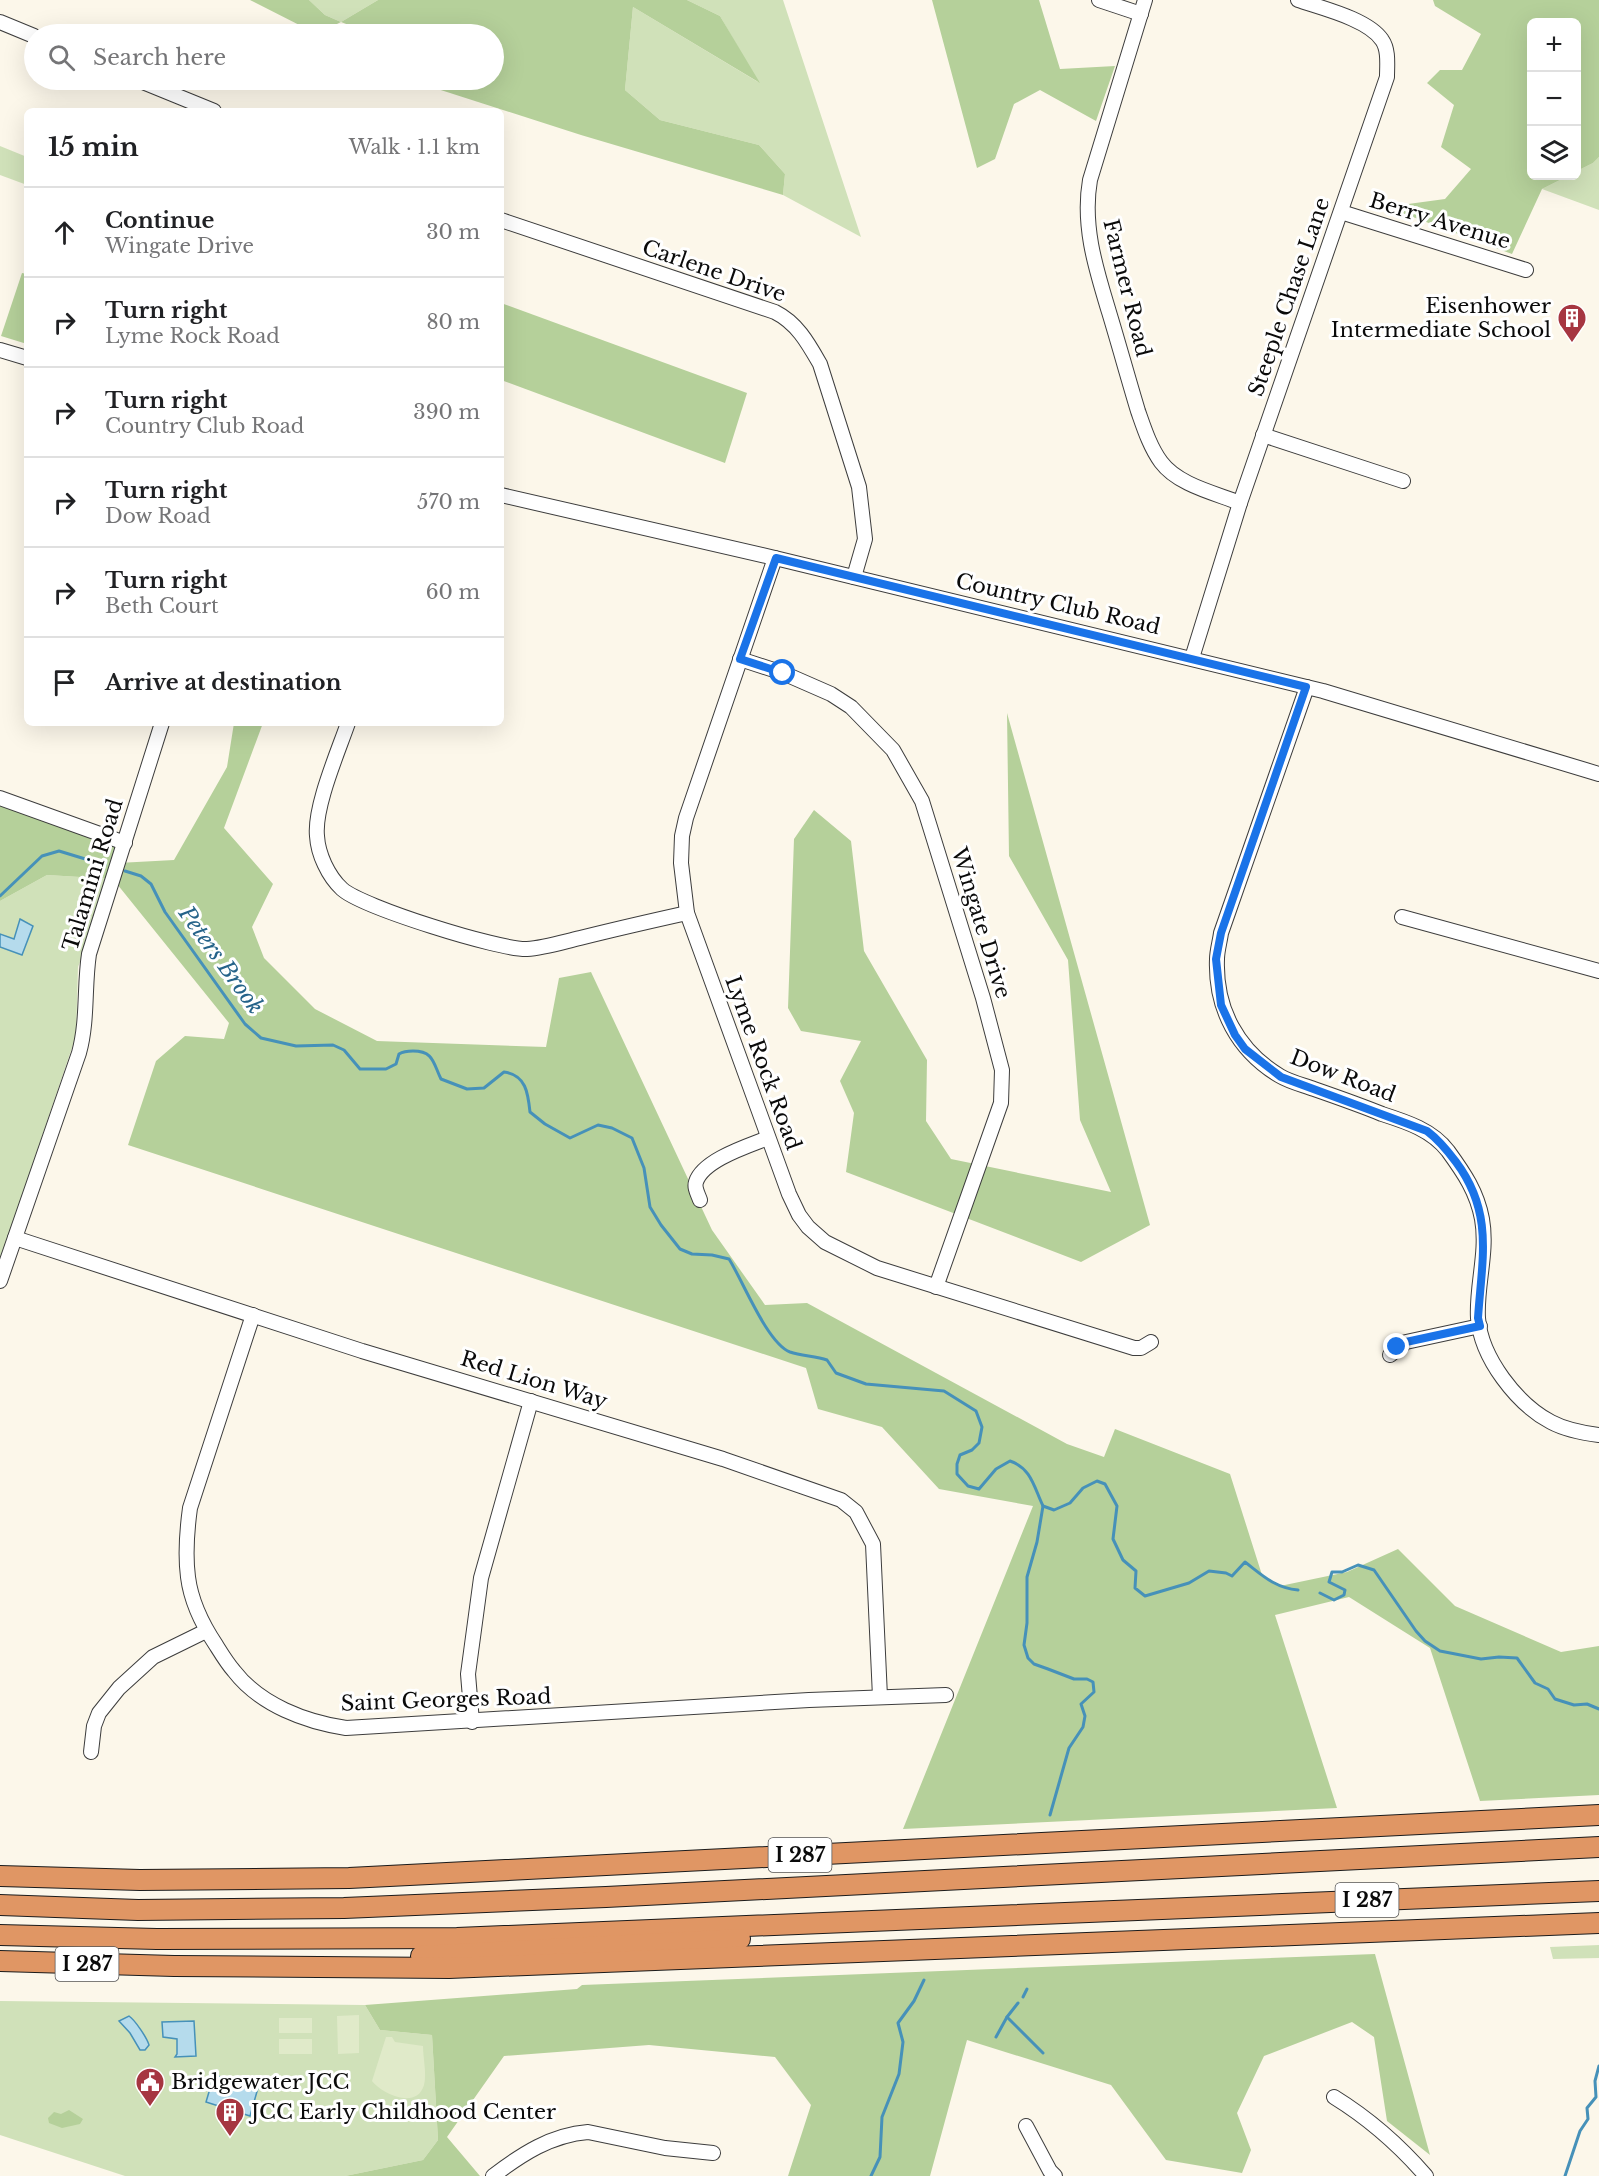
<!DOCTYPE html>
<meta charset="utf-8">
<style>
:root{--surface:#fff;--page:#f2f2f2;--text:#202124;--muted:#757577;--line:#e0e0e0}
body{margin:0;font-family:"Libre Baskerville",serif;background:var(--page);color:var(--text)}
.controls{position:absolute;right:18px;top:18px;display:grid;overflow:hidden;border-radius:9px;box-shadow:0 6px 24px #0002}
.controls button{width:54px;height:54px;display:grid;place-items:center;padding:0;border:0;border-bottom:2px solid var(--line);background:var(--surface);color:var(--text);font:30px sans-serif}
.stop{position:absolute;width:18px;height:18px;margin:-14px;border:4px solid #1a73e8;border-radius:50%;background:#fff}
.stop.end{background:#1a73e8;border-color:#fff;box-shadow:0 2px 6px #0008}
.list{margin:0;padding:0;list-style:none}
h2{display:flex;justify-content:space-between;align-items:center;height:78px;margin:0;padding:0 24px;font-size:26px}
h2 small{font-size:20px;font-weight:400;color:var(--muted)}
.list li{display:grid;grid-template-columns:39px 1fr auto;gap:18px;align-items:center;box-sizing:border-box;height:90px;padding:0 24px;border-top:2px solid var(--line)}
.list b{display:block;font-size:22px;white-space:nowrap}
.list p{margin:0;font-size:20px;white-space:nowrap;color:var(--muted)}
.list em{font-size:20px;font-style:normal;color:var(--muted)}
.icon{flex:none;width:33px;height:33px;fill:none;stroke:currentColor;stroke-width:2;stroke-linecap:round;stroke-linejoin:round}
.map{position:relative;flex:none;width:1599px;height:2176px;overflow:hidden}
.search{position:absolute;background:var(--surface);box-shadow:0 6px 24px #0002;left:24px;top:24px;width:480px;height:66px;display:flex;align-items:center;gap:15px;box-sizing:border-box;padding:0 21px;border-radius:33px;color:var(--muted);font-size:22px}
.panel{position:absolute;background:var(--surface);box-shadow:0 6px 24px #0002;left:24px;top:108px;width:480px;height:618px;border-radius:9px}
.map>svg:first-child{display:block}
.green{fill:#d0e1b9}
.forest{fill:#b5d09a}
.pitch{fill:#e0eac9}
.water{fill:#b5dbec;stroke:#4691b9;stroke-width:1.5}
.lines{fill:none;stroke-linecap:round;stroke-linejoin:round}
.stream{stroke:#4691b9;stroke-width:3}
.minor-casing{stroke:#3d3d3d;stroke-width:16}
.highway-casing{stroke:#1b1b1b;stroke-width:22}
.minor{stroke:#fff;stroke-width:14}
.highway{stroke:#e09664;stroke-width:20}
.route{stroke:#1a73e8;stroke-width:8}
.labels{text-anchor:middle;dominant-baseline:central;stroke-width:6;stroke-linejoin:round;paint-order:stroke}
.shield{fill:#fff;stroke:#545454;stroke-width:1.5}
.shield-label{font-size:20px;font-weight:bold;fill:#0a0a0a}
.street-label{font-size:21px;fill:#0a0a0a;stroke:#fff}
.poi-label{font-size:21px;fill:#0a0a0a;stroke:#fff;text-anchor:start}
.water-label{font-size:22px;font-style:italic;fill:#256389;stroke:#fff}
</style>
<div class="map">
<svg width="1599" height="2176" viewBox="0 0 1599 2176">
<rect width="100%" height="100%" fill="#fcf7ea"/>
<g class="green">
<path d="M309,0H378L341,22L325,15Z"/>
<path d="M687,0H783L861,237L783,195L785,174L759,145L660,120L625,90L633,7L758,82L720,16Z"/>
<path d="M0,146L27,157V185L0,175Z"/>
<path d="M1599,157V210L1542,189L1568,176H1576L1577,171L1593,163Z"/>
<path d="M47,875L113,879L78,967L76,1036L0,1260V901Z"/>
<path d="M1599,1945V1958L1553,1959L1550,1947Z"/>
<path d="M0,2001L365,2005L380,2030L432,2035L438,2140L423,2160L345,2176H125L0,2135Z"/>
</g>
<g class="forest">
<path d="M250,0H309L325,15L341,22L378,0H687L720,16L760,83L633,7L625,90L660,120L759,145L785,174L783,195L581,135L422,84L424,80H494V34H372L341,22L317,34Z"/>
<path d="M932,0H1039L1060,69L1115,66L1096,121L1040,90L1014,104L995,159L977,168Z"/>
<path d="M1433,0H1599V157L1593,163L1577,171L1576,22H1532V176H1568L1542,189L1512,254L1386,207L1445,199L1471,169L1441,147L1454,105L1427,83L1440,70H1462L1481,34L1435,6Z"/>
<path d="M22,273L27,274V344L1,336Z"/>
<path d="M501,303L747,393L725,463L501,380Z"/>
<path d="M1007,713L1150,1225L1081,1262L846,1172L854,1113L840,1081L861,1041L801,1031L788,1008L794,839L814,810L851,841L864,951L927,1060L926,1121L951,1159L1111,1192L1080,1120L1068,960L1009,856Z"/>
<path d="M234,723H263L224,828L273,884L252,927L264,958L315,1009L377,1041L546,1047L559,978L591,972L712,1230L765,1305L807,1303L1067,1444L1104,1457L1115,1429L1230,1474L1262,1575L1280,1586L1347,1572L1398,1549L1455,1606L1561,1652L1599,1646V1795L1480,1801L1430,1648L1349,1597L1275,1615L1337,1808L903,1829L1033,1506L939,1489L882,1427L818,1409L806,1368L128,1145L156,1061L185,1036L224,1039L229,1023L113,879L47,875L0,901V803L126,841L118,863L174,860L227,767Z"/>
<path d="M1375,1954L1430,2155L1387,2121L1374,2037L1352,2022L1264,2056L1237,2113L1251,2150L1242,2173L1166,2160L1111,2085L967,2040L930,2176H788L811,2105L775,2057L649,2045L504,2056L447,2137L480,2176H345L423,2160L438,2140L432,2035L380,2030L365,2005L577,1989L582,1985Z"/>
<path d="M69,2110L83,2119L80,2124L62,2128L49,2123L48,2118L54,2112L61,2114Z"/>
</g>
<g class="pitch">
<path d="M359,2015V2053L338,2054L337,2016Z"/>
<rect x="279" y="2018" width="33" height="15"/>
<path d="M386,2037H392L395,2042L423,2046C423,2058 427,2074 424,2085C417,2110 382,2094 372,2081Z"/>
<rect x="279" y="2039" width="33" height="15"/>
</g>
<g class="water">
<path d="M20,919L33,926L22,955L0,947V934L14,939Z"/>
<path d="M129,2016C135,2020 147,2038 149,2045L145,2050H140L130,2033L119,2021Z"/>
<path d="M194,2021L196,2056L175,2057L177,2054V2039L163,2037L162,2022Z"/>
<path d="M214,2075L258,2088L250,2116L206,2102Z"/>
</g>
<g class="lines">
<g class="stream">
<path d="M125,871L141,876L151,884L165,912L245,1024L261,1038L296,1046L333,1045L344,1050L360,1069H386L396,1064L399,1054C404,1051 408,1051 413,1051C434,1051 433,1063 441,1079L467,1089L484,1088L504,1072C526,1075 528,1093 530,1112L545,1124L570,1138L598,1125L612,1128L632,1138L644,1168L650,1207L661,1225L680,1249L692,1254L712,1255L729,1259C743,1281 767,1343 790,1352C802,1356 816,1356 827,1360L836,1373L866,1384L944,1391L976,1411L982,1427L979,1443L972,1450L960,1455L957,1464V1474L968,1486L979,1489L996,1469L1010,1461C1031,1468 1034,1487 1043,1506L1054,1510L1070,1503L1083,1488L1097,1481L1105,1484L1117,1506L1113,1539L1123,1560L1136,1571L1135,1588L1145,1596L1189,1583L1209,1571L1226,1573L1232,1576L1245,1562C1262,1575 1275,1588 1298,1590"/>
<path d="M0,896L42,856L59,851L105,865"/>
<path d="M1043,1506L1037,1542L1027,1577V1623L1024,1645L1028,1658L1034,1664L1048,1669L1074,1679H1087L1093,1682L1094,1692L1081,1704L1085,1716L1083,1727L1069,1748L1050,1815"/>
<path d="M1320,1593L1334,1600L1344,1595L1345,1590L1329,1582L1332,1572H1342L1358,1565L1374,1570L1416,1631L1425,1641L1440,1651L1481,1659L1499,1657L1517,1658L1535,1683L1548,1689L1555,1699L1574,1705L1587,1704L1599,1709"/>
<path d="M1023,1997L1027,1989"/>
<path d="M1007,2017L1043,2053"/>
<path d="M996,2037L1007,2017L1018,2003"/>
<path d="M871,2176L880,2157L882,2117L899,2074L903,2042L898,2023L914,2001L924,1980"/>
<path d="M1565,2176L1580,2131L1588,2119L1587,2108L1596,2097L1595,2081L1599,2066"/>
</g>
<g class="minor-casing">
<g id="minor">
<path d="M1099,0L1141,14"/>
<path d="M1145,0L1090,180C1082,226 1096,269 1109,312C1119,345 1128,378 1138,411C1144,428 1150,447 1161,462C1178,485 1215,493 1240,503"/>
<path d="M0,22L34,36"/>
<path d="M138,80L214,111"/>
<path d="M1341,212L1526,270"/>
<path d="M501,220L775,312C797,323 808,343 820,364L859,487L865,539L854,577"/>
<path d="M0,350L27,358"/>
<path d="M1263,435L1403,481"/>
<path d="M501,495L775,558L1323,691L1599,774"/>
<path d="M775,558L686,818L682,836L681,863L687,913L789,1194L799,1215L808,1227L825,1242L877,1268L1134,1348H1141L1151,1342"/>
<path d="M1192,658L1240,503L1387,77C1387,65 1389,50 1382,40C1368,19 1321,8 1298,0"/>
<path d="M740,659L783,673L831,694L851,707L893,750L922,801L983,998L1002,1070L1001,1103L936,1287"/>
<path d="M1307,687L1221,933C1220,941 1217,951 1217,959C1215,1009 1238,1051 1280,1076C1290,1082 1303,1085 1314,1089C1337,1097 1360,1105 1382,1114C1407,1122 1432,1130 1448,1151C1464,1173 1477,1192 1482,1219C1488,1252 1476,1286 1478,1318C1481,1358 1517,1404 1551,1422C1566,1430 1583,1433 1599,1435"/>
<path d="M348,723C338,752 314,807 317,836C318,854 328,876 342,889C362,907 499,950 527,949C544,948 563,942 580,938C616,929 651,921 687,913"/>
<path d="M0,798L125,843"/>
<path d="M1402,917L1599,971"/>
<path d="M700,1200C698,1194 694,1188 696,1182C703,1160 748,1146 768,1138"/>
<path d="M15,1238L362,1351L723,1459L841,1500L856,1512L873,1544L880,1697"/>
<path d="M0,1281L79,1053C88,1020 84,987 89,954L162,723"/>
<path d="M253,1315L190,1508C187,1530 185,1554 188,1577C191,1601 202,1624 216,1645C221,1653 227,1663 234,1671C260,1705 306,1722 346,1728L809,1700L946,1695"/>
<path d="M1390,1355L1406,1342L1480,1326"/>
<path d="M472,1722L468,1674L481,1578L531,1401"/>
<path d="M91,1752L94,1726L99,1713L119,1688L153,1657L206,1631"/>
<path d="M1334,2097C1368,2118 1400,2146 1426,2176"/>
<path d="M1026,2126L1050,2171L1055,2176"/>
<path d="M493,2176C522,2154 551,2135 588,2132L665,2148L713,2153"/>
</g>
</g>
<g class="highway-casing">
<g id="highway">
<path d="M0,1876L140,1880L349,1878L1599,1815"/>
<path d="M0,1905L138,1910L344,1908L606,1897L1599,1847"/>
<path d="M0,1935L157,1939L457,1938L1599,1891"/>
<path d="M421,1956L740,1939"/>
<path d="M0,1961L174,1966L449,1968L1599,1923"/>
</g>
</g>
<use href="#minor" class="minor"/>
<use href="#highway" class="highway"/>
</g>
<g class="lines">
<path class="route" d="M783,673L740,659L776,558L1306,687L1221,933L1216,959L1221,1005L1235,1035L1245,1049L1281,1077L1427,1131C1439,1140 1447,1150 1456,1162C1494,1213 1482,1258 1478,1318L1480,1326L1406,1342L1397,1347"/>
</g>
<defs>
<g id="building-pin" transform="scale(1.5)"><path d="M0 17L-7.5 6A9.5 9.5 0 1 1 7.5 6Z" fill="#a63641" stroke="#fff"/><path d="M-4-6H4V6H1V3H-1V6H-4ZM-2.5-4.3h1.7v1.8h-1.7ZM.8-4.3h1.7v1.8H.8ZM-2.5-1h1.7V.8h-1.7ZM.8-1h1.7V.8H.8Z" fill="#fff"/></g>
<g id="civic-pin" transform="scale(1.5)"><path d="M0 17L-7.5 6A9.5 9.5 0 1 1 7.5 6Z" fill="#a63641" stroke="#fff"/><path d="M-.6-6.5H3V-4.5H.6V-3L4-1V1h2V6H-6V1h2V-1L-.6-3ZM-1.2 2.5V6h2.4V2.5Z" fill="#fff"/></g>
</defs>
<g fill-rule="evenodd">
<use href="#building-pin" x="1572" y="318"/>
<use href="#civic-pin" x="150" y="2082"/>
<use href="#building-pin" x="230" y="2112"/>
</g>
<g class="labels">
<g class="shield">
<rect x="768.5" y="1838" width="63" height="34" rx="4.5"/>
<rect x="1335.5" y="1883" width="63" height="34" rx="4.5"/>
<rect x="55.5" y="1947" width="63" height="34" rx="4.5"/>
</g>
<g class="shield-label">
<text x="800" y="1855">I 287</text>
<text x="1367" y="1900">I 287</text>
<text x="87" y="1964">I 287</text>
</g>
<g class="street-label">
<text transform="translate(1440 221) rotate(17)">Berry Avenue</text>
<text transform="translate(714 271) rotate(19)">Carlene Drive</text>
<text transform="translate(1127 288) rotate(76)">Farmer Road</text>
<text transform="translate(1289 297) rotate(-71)">Steeple Chase Lane</text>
<text transform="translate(1058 604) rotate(13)">Country Club Road</text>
<text transform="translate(93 875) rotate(-73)">Talamini Road</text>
<text transform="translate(981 923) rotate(73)">Wingate Drive</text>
<text transform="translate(763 1063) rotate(70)">Lyme Rock Road</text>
<text transform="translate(1343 1076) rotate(21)">Dow Road</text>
<text transform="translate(534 1380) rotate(17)">Red Lion Way</text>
<text transform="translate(446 1700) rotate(-2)">Saint Georges Road</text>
</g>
<g class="poi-label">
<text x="1551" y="306" text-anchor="end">Eisenhower<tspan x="1551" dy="24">Intermediate School</tspan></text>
<text x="171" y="2082">Bridgewater JCC</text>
<text x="251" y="2112">JCC Early Childhood Center</text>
</g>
<g class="water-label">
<text transform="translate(221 960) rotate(54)">Peters Brook</text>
</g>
</g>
</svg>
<div class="controls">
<button>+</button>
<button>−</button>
<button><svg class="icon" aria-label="layers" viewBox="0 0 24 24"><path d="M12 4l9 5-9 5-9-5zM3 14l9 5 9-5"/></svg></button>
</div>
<div class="stop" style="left:783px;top:673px"></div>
<div class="stop end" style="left:1397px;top:1347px"></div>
<div class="search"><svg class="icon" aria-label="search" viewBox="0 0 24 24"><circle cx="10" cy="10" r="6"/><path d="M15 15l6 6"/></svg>Search here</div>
<section class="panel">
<h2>15 min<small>Walk · 1.1 km</small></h2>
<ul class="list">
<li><svg class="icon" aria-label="ahead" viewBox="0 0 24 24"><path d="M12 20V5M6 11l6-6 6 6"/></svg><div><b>Continue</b><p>Wingate Drive</p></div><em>30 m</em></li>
<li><svg class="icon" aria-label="right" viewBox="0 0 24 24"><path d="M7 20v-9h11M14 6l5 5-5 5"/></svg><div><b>Turn right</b><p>Lyme Rock Road</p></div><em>80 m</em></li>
<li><svg class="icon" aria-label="right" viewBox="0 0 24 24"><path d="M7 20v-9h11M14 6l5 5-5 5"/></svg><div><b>Turn right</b><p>Country Club Road</p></div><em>390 m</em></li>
<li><svg class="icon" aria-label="right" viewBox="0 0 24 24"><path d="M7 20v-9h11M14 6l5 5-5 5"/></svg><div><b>Turn right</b><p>Dow Road</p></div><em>570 m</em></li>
<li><svg class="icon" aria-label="right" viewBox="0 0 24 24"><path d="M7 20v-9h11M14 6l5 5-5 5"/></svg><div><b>Turn right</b><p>Beth Court</p></div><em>60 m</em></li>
<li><svg class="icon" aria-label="arrive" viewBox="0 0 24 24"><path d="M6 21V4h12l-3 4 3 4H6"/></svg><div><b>Arrive at destination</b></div></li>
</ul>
</section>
</div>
